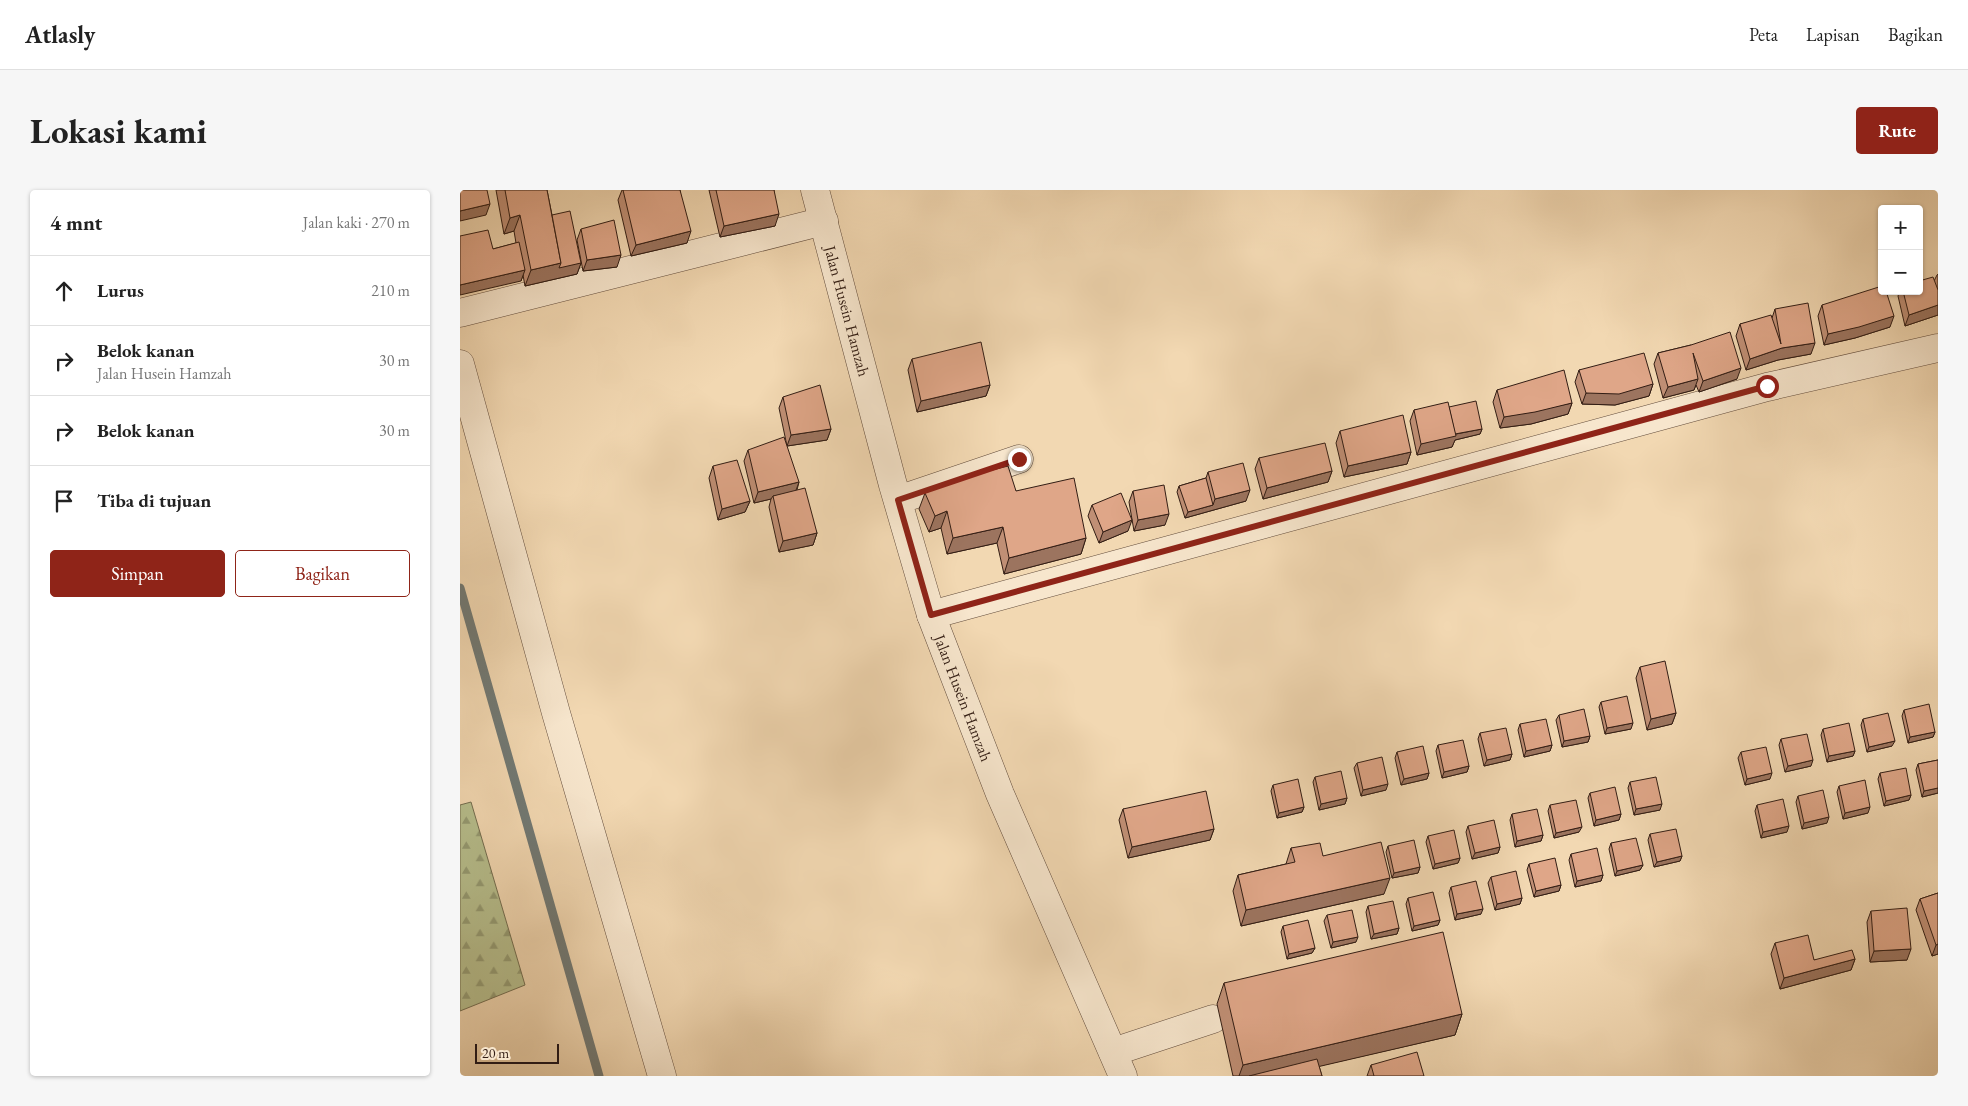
<!DOCTYPE html>
<html lang="id">
<meta charset="utf-8">
<style>
:root{--surface:#fff;--page:#f6f6f6;--text:#222;--muted:#767676;--line:#e0e0e0;--accent:#8f2418}
body{margin:0;font-family:"EB Garamond",serif;background:var(--page);color:var(--text)}
.controls{position:absolute;right:15px;top:15px;display:grid;overflow:hidden;border-radius:5px;box-shadow:0 1px 4px #0004}
.controls button{width:45px;height:45px;display:grid;place-items:center;padding:0;border:0;border-bottom:1px solid var(--line);background:var(--surface);color:var(--text);font:25px sans-serif}
.scale{position:absolute;left:15px;bottom:12px;width:84px;box-sizing:border-box;padding-left:5px;border:2px solid #321d14;border-top:0;font-size:14px;line-height:18px;white-space:nowrap;color:#321d14;-webkit-text-stroke:4px #f7e6cd;paint-order:stroke}
.stop{position:absolute;width:15px;height:15px;margin:-11px;border:4px solid #8f2418;border-radius:50%;background:#fff}
.stop.end{background:#8f2418;border-color:#fff;box-shadow:0 1px 5px #0008}
.list{margin:0;padding:0;list-style:none}
h2{display:flex;justify-content:space-between;align-items:center;height:65px;margin:0;padding:0 20px;font-size:21px}
h2 small{font-size:16px;font-weight:400;color:var(--muted)}
.list li{display:grid;grid-template-columns:32px 1fr auto;gap:15px;align-items:center;box-sizing:border-box;height:70px;padding:0 20px;border-top:1px solid var(--line)}
.list b{display:block;font-size:19px;white-space:nowrap}
.list p{margin:0;font-size:16px;white-space:nowrap;color:var(--muted)}
.list em{font-size:16px;font-style:normal;color:var(--muted)}
.actions{display:flex;gap:10px;padding:15px 20px}
.actions a{flex:1;padding:11px 0;border:1px solid var(--accent);border-radius:5px;text-align:center;font-size:18px;color:var(--accent)}
.actions .main{background:var(--accent);color:#fff}
.icon{flex:none;width:28px;height:28px;fill:none;stroke:currentColor;stroke-width:2;stroke-linecap:round;stroke-linejoin:round}
.map{position:relative;flex:none;width:1478px;height:886px;overflow:hidden;border-radius:5px}
header{display:flex;align-items:center;gap:30px;box-sizing:border-box;height:70px;padding:0 25px;background:var(--surface);border-bottom:1px solid var(--line)}
header strong{font-size:24px}
nav{display:flex;gap:28px;margin-inline-start:auto;font-size:18px}
.intro{display:flex;align-items:center;justify-content:space-between;box-sizing:border-box;height:120px;padding:0 30px}
h1{margin:0;font-size:35px}
.button{padding:12px 22px;border-radius:5px;background:var(--accent);color:#fff;font-size:18px;font-weight:700}
main{display:flex;gap:30px;padding:0 30px}
aside{flex:1;background:var(--surface);border-radius:5px;box-shadow:0 1px 4px #0004}
.map>svg:first-child{display:block}
.forest{fill:url(#forest-firs);stroke:#746e51}
.lines{fill:none;stroke-linecap:round;stroke-linejoin:round}
.stream{stroke:#727a75;stroke-width:9}
.minor-casing{stroke:#624c3c;stroke-width:29}
.minor{stroke:#f7e6cd;stroke-width:28}
.wall{fill:#c08f75;stroke:#321d14}
.shaded-wall{fill:#9c745f;stroke:#321d14}
.building{fill:#dfa688;stroke:#321d14}
.route{stroke:#8f2418;stroke-width:6}
.labels{text-anchor:middle;dominant-baseline:central;stroke-width:4;stroke-linejoin:round;paint-order:stroke}
.street-label{font-size:16px;fill:#321d14;stroke:#f7e6cd}
</style>
<header>
<strong>Atlasly</strong>
<nav><a>Peta</a><a>Lapisan</a><a>Bagikan</a></nav>
</header>
<div class="intro"><h1>Lokasi kami</h1><a class="button">Rute</a></div>
<main>
<aside>
<h2>4 mnt<small>Jalan kaki · 270 m</small></h2>
<ul class="list">
<li><svg class="icon" aria-label="ahead" viewBox="0 0 24 24"><path d="M12 20V5M6 11l6-6 6 6"/></svg><div><b>Lurus</b></div><em>210 m</em></li>
<li><svg class="icon" aria-label="right" viewBox="0 0 24 24"><path d="M7 20v-9h11M14 6l5 5-5 5"/></svg><div><b>Belok kanan</b><p>Jalan Husein Hamzah</p></div><em>30 m</em></li>
<li><svg class="icon" aria-label="right" viewBox="0 0 24 24"><path d="M7 20v-9h11M14 6l5 5-5 5"/></svg><div><b>Belok kanan</b></div><em>30 m</em></li>
<li><svg class="icon" aria-label="arrive" viewBox="0 0 24 24"><path d="M6 21V4h12l-3 4 3 4H6"/></svg><div><b>Tiba di tujuan</b></div></li>
</ul>
<div class="actions"><a class="main">Simpan</a><a>Bagikan</a></div>
</aside>
<div class="map">
<svg width="1478" height="886" viewBox="0 0 1478 886">
<defs>
<pattern id="forest-firs" width="22" height="20" patternUnits="userSpaceOnUse" patternTransform="scale(1.25)"><rect width="22" height="20" fill="#b7bf8e"/><path d="M5 1l3.5 6h-7zM16 11l3.5 6h-7z" fill="#959b73"/></pattern>
</defs>
<rect width="100%" height="100%" fill="#f2d8b2"/>
<filter id="stains"><feTurbulence type="fractalNoise" baseFrequency=".004" numOctaves="4"/><feColorMatrix values="0 0 0 0 .2 0 0 0 0 .09 0 0 0 0 .02 0 0 0 .5 -.17"/></filter>
<radialGradient id="worn" r=".72"><stop offset=".6" stop-color="#630" stop-opacity="0"/><stop offset="1" stop-color="#630" stop-opacity=".3"/></radialGradient>
<path class="forest" d="M11,612L65,795L0,821V615Z"/>
<g class="lines">
<path class="stream" d="M0,398L139,886"/>
<g class="minor-casing">
<g id="minor">
<path d="M355,0L433,295L471,425L540,604L663,886"/>
<path d="M0,123L364,31"/>
<path d="M0,174L96,523L202,886"/>
<path d="M438,310L559,269"/>
<path d="M471,425L1307,197L1478,158"/>
<path d="M653,862L753,829"/>
</g>
</g>
<use href="#minor" class="minor"/>
</g>
<g class="wall">
<path d="M36,0H87L92,25L121,73L117,84L65,96L63,85L61,91L33,59L56,53L54,41L44,44Z"/>
<path d="M162,0H220L227,53L171,66L158,10Z"/>
<path d="M249,0H314L315,36L260,47Z"/>
<path d="M121,39L157,77L123,81L117,50Z"/>
<path d="M1478,84V125L1445,136L1438,106L1440,101H1459L1474,91L1477,85Z"/>
<path d="M1362,115L1430,137L1395,148L1364,155L1358,126Z"/>
<path d="M1315,119L1351,164L1318,170L1286,180L1276,146L1280,134L1312,128Z"/>
<path d="M1231,155L1277,189L1239,202L1236,195L1234,200L1203,208L1194,174L1198,163Z"/>
<path d="M452,169L530,195L526,206L457,222L448,180Z"/>
<path d="M1119,180L1193,194L1189,206L1155,215L1122,214L1115,192Z"/>
<path d="M1037,200L1112,213L1108,224L1071,234L1040,238L1033,212Z"/>
<path d="M323,207L371,239L367,250L327,256L319,218Z"/>
<path d="M989,217L1022,239L1020,244L995,250L992,257L957,265L950,231L954,220Z"/>
<path d="M880,241L951,262L947,274L884,287L876,253Z"/>
<path d="M288,260L339,292L337,300L357,343L353,355L319,362L309,317L311,309L294,313L284,271Z"/>
<path d="M799,268L872,281L868,292L803,309L795,279Z"/>
<path d="M253,276L290,311L285,322L258,330L249,288Z"/>
<path d="M748,282L786,311L725,328L717,302L719,296L746,288Z"/>
<path d="M556,301L626,348L621,364L544,384L537,353L487,364L481,338L469,342L459,319L465,303Z"/>
<path d="M673,301L705,335L674,341L669,312Z"/>
<path d="M632,315L668,341L639,353L628,326Z"/>
<path d="M1180,477L1216,523L1212,534L1187,540L1176,488Z"/>
<path d="M1141,512L1171,539L1145,544L1139,517Z"/>
<path d="M1444,520L1475,542L1473,547L1448,553L1442,526Z"/>
<path d="M1099,525L1130,546L1128,552L1102,557L1096,530Z"/>
<path d="M1403,529L1432,556L1407,562L1401,535Z"/>
<path d="M1060,534L1092,555L1090,561L1064,567L1058,540Z"/>
<path d="M1363,539L1395,561L1393,566L1367,572L1361,545Z"/>
<path d="M1020,543L1052,564L1050,570L1024,576L1018,549Z"/>
<path d="M1321,549L1351,576L1325,582L1319,555Z"/>
<path d="M978,555L1009,576L1007,582L982,588L976,561Z"/>
<path d="M937,562L969,583L967,589L941,595L935,568Z"/>
<path d="M1281,562L1310,589L1285,595L1278,568Z"/>
<path d="M1478,570V603L1462,607L1456,580L1458,574Z"/>
<path d="M897,573L926,600L901,606L894,578Z"/>
<path d="M1420,583L1451,605L1449,610L1424,616L1418,589Z"/>
<path d="M855,587L887,608L885,614L859,620L853,592Z"/>
<path d="M1170,592L1200,620L1174,625L1168,598Z"/>
<path d="M813,595L844,617L842,622L817,628L811,601Z"/>
<path d="M1379,596L1408,623L1383,629L1377,602Z"/>
<path d="M1130,603L1161,624L1159,630L1134,636L1128,608Z"/>
<path d="M1338,606L1367,633L1342,639L1336,612Z"/>
<path d="M1090,615L1119,642L1094,648L1088,621Z"/>
<path d="M1297,615L1327,642L1301,648L1295,621Z"/>
<path d="M663,619L754,639L750,650L668,668L659,630Z"/>
<path d="M1052,624L1083,645L1081,651L1055,657L1050,630Z"/>
<path d="M1008,636L1040,657L1038,663L1012,669L1006,642Z"/>
<path d="M1190,644L1222,666L1220,671L1194,677L1188,650Z"/>
<path d="M968,646L1000,668L998,673L973,679L966,652Z"/>
<path d="M1151,653L1183,675L1180,680L1155,686L1149,659Z"/>
<path d="M928,656L960,677L958,683L932,688L926,662Z"/>
<path d="M831,658L863,666L924,704L781,736L773,701L778,685L826,674Z"/>
<path d="M1111,664L1143,685L1141,691L1115,697L1109,670Z"/>
<path d="M1069,674L1101,695L1099,701L1074,707L1067,680Z"/>
<path d="M1031,687L1062,708L1060,714L1035,720L1028,693Z"/>
<path d="M991,697L1021,724L995,730L989,703Z"/>
<path d="M1478,703V764L1472,766L1456,720L1460,709Z"/>
<path d="M948,708L980,730L978,735L952,741L946,714Z"/>
<path d="M908,716L939,738L937,744L911,749L906,722Z"/>
<path d="M1411,721L1447,770L1410,772L1407,732Z"/>
<path d="M867,725L896,752L871,758L864,731Z"/>
<path d="M823,736L855,758L852,763L827,769L821,742Z"/>
<path d="M1315,753L1354,770L1395,769L1391,780L1320,799L1311,764Z"/>
<path d="M764,793L1002,824L995,845L859,876L862,886H773L757,814Z"/>
<path d="M911,875L964,886H907Z"/>
</g>
<g class="shaded-wall">
<path d="M30,14L26,25L0,31V21Z"/>
<path d="M319,24L315,36L260,47L264,36Z"/>
<path d="M60,25L54,41L44,44L50,28Z"/>
<path d="M231,41L227,53L171,66L176,55Z"/>
<path d="M161,65L157,77L123,81L127,70Z"/>
<path d="M101,73H121L117,84L65,96L71,80Z"/>
<path d="M65,80L61,91L0,105V95Z"/>
<path d="M1478,115V125L1445,136L1449,125Z"/>
<path d="M1434,126L1430,137L1395,148L1364,155L1368,144Z"/>
<path d="M1355,153L1351,164L1318,170L1286,180L1290,169L1322,158Z"/>
<path d="M1281,178L1277,189L1239,202L1243,191Z"/>
<path d="M1238,189L1234,200L1203,208L1208,197Z"/>
<path d="M1193,194L1189,206L1155,215L1122,214L1126,203Z"/>
<path d="M530,195L526,206L457,222L461,211Z"/>
<path d="M1112,213L1108,224L1071,234L1040,238L1044,227Z"/>
<path d="M371,239L367,250L327,256L331,245Z"/>
<path d="M1022,239L1020,244L995,250L992,257L957,265L961,254L991,245Z"/>
<path d="M951,262L947,274L884,287L888,276Z"/>
<path d="M872,281L868,292L803,309L807,298Z"/>
<path d="M339,292L335,303L313,306L311,309L294,313L298,302Z"/>
<path d="M790,300L786,311L725,328L728,322L753,315L755,309Z"/>
<path d="M290,311L285,322L258,330L262,319Z"/>
<path d="M487,321L481,338L469,342L475,326Z"/>
<path d="M709,324L705,335L674,341L678,330Z"/>
<path d="M672,330L668,341L639,353L643,342Z"/>
<path d="M543,337L537,353L487,364L493,348Z"/>
<path d="M357,343L353,355L319,362L323,351Z"/>
<path d="M626,348L621,364L544,384L549,368Z"/>
<path d="M1216,523L1212,534L1187,540L1191,529Z"/>
<path d="M1173,533L1171,539L1145,544L1147,538Z"/>
<path d="M1475,542L1473,547L1448,553L1450,547Z"/>
<path d="M1130,546L1128,552L1102,557L1104,551Z"/>
<path d="M1435,551L1432,556L1407,562L1409,557Z"/>
<path d="M1092,555L1090,561L1064,567L1066,561Z"/>
<path d="M1395,561L1393,566L1367,572L1369,566Z"/>
<path d="M1052,564L1050,570L1024,576L1027,570Z"/>
<path d="M1353,570L1351,576L1325,582L1328,576Z"/>
<path d="M1009,576L1007,582L982,588L984,582Z"/>
<path d="M969,583L967,589L941,595L944,589Z"/>
<path d="M1312,583L1310,589L1285,595L1287,589Z"/>
<path d="M928,594L926,600L901,606L903,600Z"/>
<path d="M1478,598V603L1462,607L1464,601Z"/>
<path d="M1451,605L1449,610L1424,616L1426,611Z"/>
<path d="M887,608L885,614L859,620L861,614Z"/>
<path d="M1202,614L1200,620L1174,625L1176,619Z"/>
<path d="M844,617L842,622L817,628L819,623Z"/>
<path d="M1410,617L1408,623L1383,629L1385,623Z"/>
<path d="M1161,624L1159,630L1134,636L1136,630Z"/>
<path d="M1369,627L1367,633L1342,639L1344,633Z"/>
<path d="M1329,636L1327,642L1301,648L1303,642Z"/>
<path d="M1122,637L1119,642L1094,648L1096,643Z"/>
<path d="M754,639L750,650L668,668L672,657Z"/>
<path d="M1083,645L1081,651L1055,657L1057,651Z"/>
<path d="M1040,657L1038,663L1012,669L1015,663Z"/>
<path d="M1222,666L1220,671L1194,677L1197,672Z"/>
<path d="M1000,668L998,673L973,679L975,674Z"/>
<path d="M1183,675L1180,680L1155,686L1157,681Z"/>
<path d="M960,677L958,683L932,688L934,683Z"/>
<path d="M1143,685L1141,691L1115,697L1117,691Z"/>
<path d="M930,688L924,704L781,736L786,720Z"/>
<path d="M1101,695L1099,701L1074,707L1076,701Z"/>
<path d="M1062,708L1060,714L1035,720L1037,714Z"/>
<path d="M1023,719L1021,724L995,730L997,724Z"/>
<path d="M980,730L978,735L952,741L954,736Z"/>
<path d="M939,738L937,744L911,749L914,744Z"/>
<path d="M898,747L896,752L871,758L873,752Z"/>
<path d="M1478,754V764L1472,766L1476,755Z"/>
<path d="M855,758L852,763L827,769L829,764Z"/>
<path d="M1451,759L1447,770L1410,772L1414,761Z"/>
<path d="M1395,769L1391,780L1320,799L1324,788Z"/>
<path d="M1002,824L995,845L818,886H779L783,875Z"/>
</g>
<g class="building">
<path d="M0,0H27L30,14L0,21Z"/>
<path d="M45,0H87L101,73L71,80L60,25L50,28Z"/>
<path d="M163,0H220L231,41L176,55Z"/>
<path d="M256,0H314L319,24L264,36Z"/>
<path d="M110,21L121,73L99,78L101,73L92,25Z"/>
<path d="M154,30L161,65L127,70L121,39Z"/>
<path d="M28,40L33,59L59,52L65,80L0,95V46Z"/>
<path d="M1473,87L1478,100V115L1449,125L1443,101H1459V91Z"/>
<path d="M1422,96V101H1426L1434,126L1399,137L1368,144L1362,115Z"/>
<path d="M1348,113L1355,153L1322,158L1290,169L1280,134L1311,125L1321,154L1315,119Z"/>
<path d="M1270,142L1281,178L1243,191L1233,163L1238,189L1208,197L1198,163L1231,155Z"/>
<path d="M521,152L530,195L461,211L452,169Z"/>
<path d="M1184,163L1193,194L1159,204L1126,203L1119,180Z"/>
<path d="M1104,180L1112,213L1075,222L1044,227L1037,200Z"/>
<path d="M360,195L371,239L331,245L323,207Z"/>
<path d="M1016,211L1022,239L995,244L989,217Z"/>
<path d="M988,212L996,246L961,254L954,220Z"/>
<path d="M943,225L951,262L888,276L880,241Z"/>
<path d="M324,247L339,292L298,302L288,260Z"/>
<path d="M865,253L872,281L807,298L799,268Z"/>
<path d="M277,270L290,311L262,319L253,276Z"/>
<path d="M783,273L790,300L755,309L748,282Z"/>
<path d="M548,276L556,301L614,288L626,348L549,368L543,337L493,348L487,321L475,326L465,303L509,286Z"/>
<path d="M746,288L753,315L728,322L719,296Z"/>
<path d="M704,295L709,324L678,330L673,301Z"/>
<path d="M345,298L357,343L323,351L313,306Z"/>
<path d="M661,303L672,330L643,342L632,315Z"/>
<path d="M1205,471L1216,523L1191,529L1180,477Z"/>
<path d="M1167,506L1173,533L1147,538L1141,512Z"/>
<path d="M1469,514L1475,542L1450,547L1444,520Z"/>
<path d="M1124,519L1130,546L1104,551L1099,525Z"/>
<path d="M1428,523L1435,551L1409,557L1403,529Z"/>
<path d="M1086,529L1092,555L1066,561L1060,534Z"/>
<path d="M1389,533L1395,561L1369,566L1363,539Z"/>
<path d="M1046,538L1052,564L1027,570L1020,543Z"/>
<path d="M1347,544L1353,570L1328,576L1321,549Z"/>
<path d="M1003,550L1009,576L984,582L978,555Z"/>
<path d="M963,556L969,583L944,589L937,562Z"/>
<path d="M1306,557L1312,583L1287,589L1281,562Z"/>
<path d="M922,567L928,594L903,600L897,573Z"/>
<path d="M1478,570V598L1464,601L1458,574Z"/>
<path d="M1446,578L1451,605L1426,611L1420,583Z"/>
<path d="M881,581L887,608L861,614L855,587Z"/>
<path d="M1196,587L1202,614L1176,619L1170,592Z"/>
<path d="M838,589L844,617L819,623L813,595Z"/>
<path d="M1405,590L1410,617L1385,623L1379,596Z"/>
<path d="M1155,597L1161,624L1136,630L1130,603Z"/>
<path d="M1363,600L1369,627L1344,633L1338,606Z"/>
<path d="M746,601L754,639L672,657L663,619Z"/>
<path d="M1323,609L1329,636L1303,642L1297,615Z"/>
<path d="M1116,610L1122,637L1096,643L1090,615Z"/>
<path d="M1077,619L1083,645L1057,651L1052,624Z"/>
<path d="M1034,630L1040,657L1015,663L1008,636Z"/>
<path d="M1216,639L1222,666L1197,672L1190,644Z"/>
<path d="M994,640L1000,668L975,674L968,646Z"/>
<path d="M1176,648L1183,675L1157,681L1151,653Z"/>
<path d="M954,650L960,677L934,683L928,656Z"/>
<path d="M921,652L930,688L786,720L778,685L835,672L831,658L860,653L863,666Z"/>
<path d="M1137,658L1143,685L1117,691L1111,664Z"/>
<path d="M1095,668L1101,695L1076,701L1069,674Z"/>
<path d="M1056,681L1062,708L1037,714L1031,687Z"/>
<path d="M1016,691L1023,719L997,724L991,697Z"/>
<path d="M973,702L980,730L954,736L948,708Z"/>
<path d="M1478,703V754L1476,755L1460,709Z"/>
<path d="M933,711L939,738L914,744L908,716Z"/>
<path d="M1447,718L1451,759L1414,761L1411,721Z"/>
<path d="M892,720L898,747L873,752L867,725Z"/>
<path d="M848,730L855,758L829,764L823,736Z"/>
<path d="M983,742L1002,824L783,875L764,793Z"/>
<path d="M1348,745L1354,770L1392,760L1395,769L1324,788L1315,753Z"/>
<path d="M957,862L964,886H914L911,875Z"/>
<path d="M857,869L862,886H789Z"/>
</g>
<g class="lines">
<path class="route" d="M559,269L438,310L471,425L1307,196"/>
</g>
<g class="labels">
<g class="street-label">
<text transform="translate(387 121) rotate(75)">Jalan Husein Hamzah</text>
<text transform="translate(503 508) rotate(69)">Jalan Husein Hamzah</text>
</g>
</g>
<rect width="100%" height="100%" filter="url(#stains)"/>
<rect width="100%" height="100%" fill="url(#worn)"/>
</svg>
<div class="controls">
<button>+</button>
<button>−</button>
</div>
<div class="scale">20 m</div>
<div class="stop" style="left:1307px;top:196px"></div>
<div class="stop end" style="left:559px;top:269px"></div>
</div>
</main>
